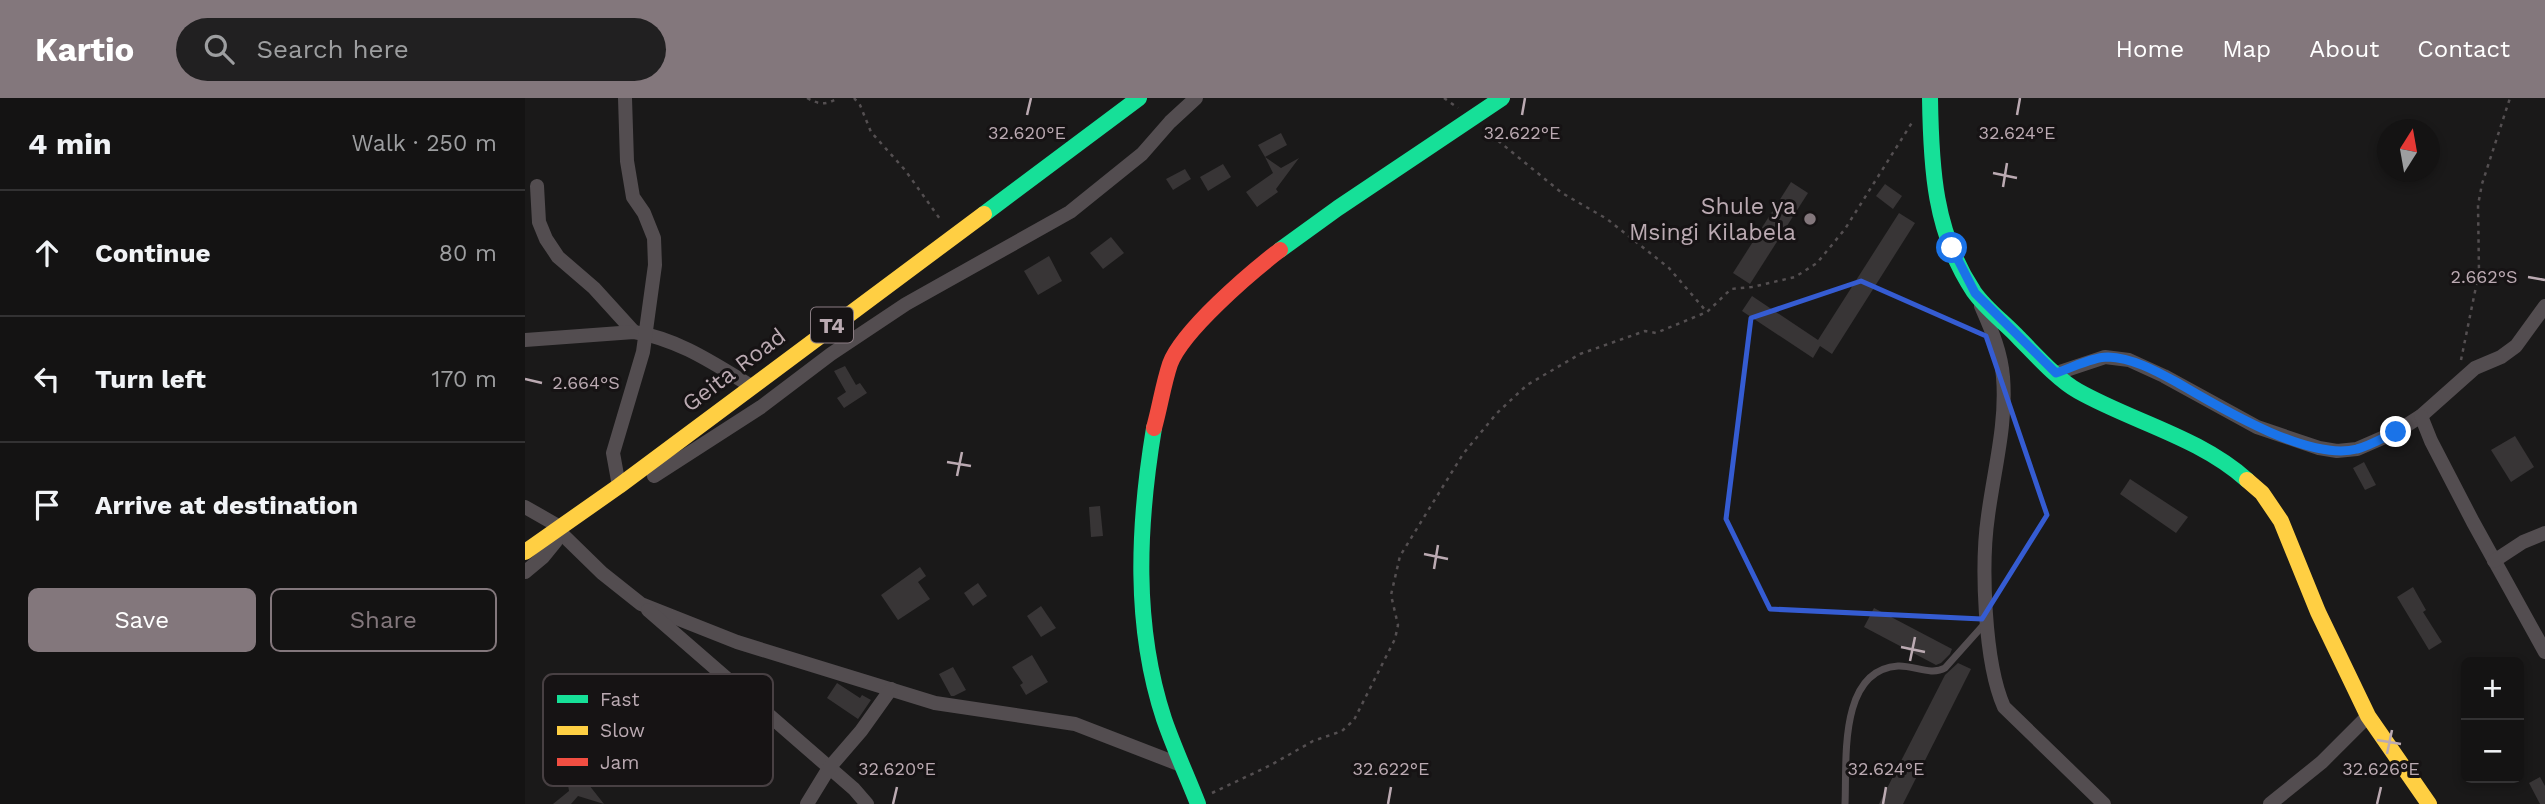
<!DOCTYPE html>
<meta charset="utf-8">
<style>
:root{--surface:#141313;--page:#212021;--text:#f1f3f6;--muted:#9d9ea0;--line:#333233;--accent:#83777c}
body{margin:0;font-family:"Work Sans",sans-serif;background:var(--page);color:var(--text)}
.controls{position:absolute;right:21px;bottom:21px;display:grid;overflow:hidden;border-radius:10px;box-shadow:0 4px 10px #0003}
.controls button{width:63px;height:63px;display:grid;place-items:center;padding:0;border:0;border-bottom:2px solid var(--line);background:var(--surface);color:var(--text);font:35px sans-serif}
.compass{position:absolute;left:1852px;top:21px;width:63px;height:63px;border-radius:50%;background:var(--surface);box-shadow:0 4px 10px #0003;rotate:11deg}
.stop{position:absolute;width:21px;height:21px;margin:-16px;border:5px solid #1a73e8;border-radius:50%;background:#fff}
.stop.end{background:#1a73e8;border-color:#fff;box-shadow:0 2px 7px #0008}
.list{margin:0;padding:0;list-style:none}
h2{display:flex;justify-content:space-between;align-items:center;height:91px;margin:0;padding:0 28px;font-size:30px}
h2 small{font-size:23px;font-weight:400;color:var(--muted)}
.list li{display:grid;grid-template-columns:46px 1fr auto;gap:21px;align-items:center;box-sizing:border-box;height:126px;padding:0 28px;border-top:2px solid var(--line)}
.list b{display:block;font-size:26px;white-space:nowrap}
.list em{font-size:23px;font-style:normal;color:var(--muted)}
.actions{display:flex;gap:14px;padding:21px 28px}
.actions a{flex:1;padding:16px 0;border:2px solid var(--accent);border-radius:10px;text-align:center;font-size:24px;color:var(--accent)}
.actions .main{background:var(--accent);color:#fff}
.icon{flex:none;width:38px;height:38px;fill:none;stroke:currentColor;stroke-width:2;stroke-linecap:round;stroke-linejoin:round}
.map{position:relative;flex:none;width:2020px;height:706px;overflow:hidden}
header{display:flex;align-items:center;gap:42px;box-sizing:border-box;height:98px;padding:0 35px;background:var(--accent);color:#fff}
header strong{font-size:33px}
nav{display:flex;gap:38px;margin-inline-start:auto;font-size:24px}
.search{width:490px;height:63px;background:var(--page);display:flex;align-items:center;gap:18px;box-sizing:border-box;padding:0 24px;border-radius:38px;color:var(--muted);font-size:26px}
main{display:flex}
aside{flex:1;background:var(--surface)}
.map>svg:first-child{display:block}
.building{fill:#383536}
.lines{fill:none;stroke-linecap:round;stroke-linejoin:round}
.path{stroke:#544f51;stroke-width:2.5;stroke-dasharray:3.5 5;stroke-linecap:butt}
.lane{stroke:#534d50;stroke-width:7}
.street{stroke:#534d50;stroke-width:14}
.fast{stroke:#16e098;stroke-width:16}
.slow{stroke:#ffcf43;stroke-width:16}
.jam{stroke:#f24e42;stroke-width:16}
.route{stroke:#1a73e8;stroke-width:9}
.marked{fill:none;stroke:#355cd2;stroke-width:5;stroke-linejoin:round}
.ticks{fill:none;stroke:#bbaab2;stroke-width:2.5}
.poi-dot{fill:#83777c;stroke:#161314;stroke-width:2.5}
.labels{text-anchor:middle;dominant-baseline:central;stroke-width:6;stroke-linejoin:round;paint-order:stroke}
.shield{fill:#161314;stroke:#8a7d83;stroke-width:2}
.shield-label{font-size:21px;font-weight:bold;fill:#bbaab2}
.poi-label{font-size:23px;fill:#bbaab2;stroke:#161314;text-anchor:end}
.street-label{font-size:23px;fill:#bbaab2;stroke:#161314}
.key{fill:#161314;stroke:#484043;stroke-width:2}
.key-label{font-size:19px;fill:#bbaab2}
.ticks-label{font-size:18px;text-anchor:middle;fill:#bbaab2;stroke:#161314;stroke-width:6;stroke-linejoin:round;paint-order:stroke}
</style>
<header>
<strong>Kartio</strong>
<div class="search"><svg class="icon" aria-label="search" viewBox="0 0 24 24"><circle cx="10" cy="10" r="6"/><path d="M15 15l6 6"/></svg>Search here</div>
<nav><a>Home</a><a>Map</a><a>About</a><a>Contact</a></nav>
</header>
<main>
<aside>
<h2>4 min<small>Walk · 250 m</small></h2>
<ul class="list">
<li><svg class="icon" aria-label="ahead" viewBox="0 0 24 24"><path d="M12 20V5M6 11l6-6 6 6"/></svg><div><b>Continue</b></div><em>80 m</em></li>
<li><svg class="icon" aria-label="left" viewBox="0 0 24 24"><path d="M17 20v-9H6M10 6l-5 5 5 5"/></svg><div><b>Turn left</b></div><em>170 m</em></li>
<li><svg class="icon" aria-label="arrive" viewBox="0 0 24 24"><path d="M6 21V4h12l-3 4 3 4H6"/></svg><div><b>Arrive at destination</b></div></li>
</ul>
<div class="actions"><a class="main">Save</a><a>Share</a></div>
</aside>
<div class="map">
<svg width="2020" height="706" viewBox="0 0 2020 706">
<rect width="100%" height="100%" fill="#1a1919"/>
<g class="building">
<path d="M756,35L762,47L740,59L733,47Z"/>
<path d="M740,59L756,70L774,60L751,91L753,94L732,109L721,94L748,75Z"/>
<path d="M698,66L706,79L683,93L675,79Z"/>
<path d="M660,71L666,81L648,92L641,81Z"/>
<path d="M1266,84L1283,95L1225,186L1208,175Z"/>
<path d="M1360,86L1377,98L1368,111L1351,98Z"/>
<path d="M1374,115L1390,125L1307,256L1295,248L1288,260L1217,213L1227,198L1293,242Z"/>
<path d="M586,139L599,155L578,171L565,155Z"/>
<path d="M524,158L537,183L513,197L499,173Z"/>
<path d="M320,268L331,287L335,285L342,295L319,310L312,300L321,294L309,273Z"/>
<path d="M1990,338L2009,369L1986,384L1966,352Z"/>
<path d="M1839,364L1851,387L1840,392L1828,370Z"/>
<path d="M1605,381L1663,419L1651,435L1595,396Z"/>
<path d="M575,408L578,438L566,439L564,409Z"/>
<path d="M395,469L401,478L393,484L405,501L373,522L356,497Z"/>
<path d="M453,485L462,498L448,508L439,495Z"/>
<path d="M1888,489L1901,512L1898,514L1917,544L1904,552L1872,499Z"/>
<path d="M516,508L531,530L516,539L502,518Z"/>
<path d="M1349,510L1427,551L1425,556L1416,565L1411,567L1339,529Z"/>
<path d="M507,557L523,584L501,597L495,587L498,585L487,569Z"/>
<path d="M1433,565L1446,571L1378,706H1354L1420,577Z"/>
<path d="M428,569L441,592L429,598H426L414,576Z"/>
<path d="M312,585L335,600L337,597L346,602L333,621L302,600Z"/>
<path d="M40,663L66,677L67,682L64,687L79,706L53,698L46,706H28L44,693L43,687L47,678Z"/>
<path d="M2015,679L2020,688V706H2015L2004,685Z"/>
</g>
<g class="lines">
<g class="path">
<path d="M282,0C295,7 301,7 313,0"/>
<path d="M329,0L335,7L346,34L380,72L415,121"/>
<path d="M919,0L933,10"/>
<path d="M960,32L1037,95L1082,121L1144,170L1181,213"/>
<path d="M1936,262L1954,174L1953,107L1957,86L1985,0"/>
<path d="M687,695L746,667L788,643L817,633L829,622L870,541L873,527L866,497L875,458L938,356L972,315L1002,287L1055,256L1120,233L1131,235L1182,214L1206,191L1227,189L1270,179L1292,165L1320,131L1388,23"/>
</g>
<path class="lane" d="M1320,706C1322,663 1313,572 1373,568C1388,567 1406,578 1420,570L1462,523"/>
<g class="street">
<path d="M12,88L14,124L21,141L33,159L69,190L109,234"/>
<path d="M1456,208C1466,231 1476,253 1478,279C1482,325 1469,372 1463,418C1456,466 1459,564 1479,609L1579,706"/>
<path d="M0,242L109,234C153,241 188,265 226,288"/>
<path d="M1532,275L1580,259L1604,262L1639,278L1732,329L1794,350L1812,353L1832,351L1871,334L1896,318L1950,270L1976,259L1991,248L2020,208"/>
<path d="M1896,318L1906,343L1948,424L2020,554"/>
<path d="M129,378L236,309L306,256L381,206L545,114L617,56L645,24L671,0"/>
<path d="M94,388L88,355L118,254L130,167L129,140L119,115L108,99L102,63L100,0"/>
<path d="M0,409L35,429"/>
<path d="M37,436L77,475L116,506L212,544L410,605L550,626L656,667"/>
<path d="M1969,463L1998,444L2020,435"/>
<path d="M0,474L18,459L31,443"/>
<path d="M123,512L329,691L342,706"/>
<path d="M282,706L304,670L336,633L366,591"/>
<path d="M1745,706L1797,664L1843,618"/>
</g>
<g class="fast">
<path d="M1405,0C1406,69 1409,134 1449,194C1461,211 1480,225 1494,240C1510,256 1533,282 1553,293C1608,324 1674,339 1722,382"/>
<path d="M459,116L614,0"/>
<path d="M755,152L813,110L977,0"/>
<path d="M629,330C613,427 608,527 639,621C649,650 662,678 673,706"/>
</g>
<g class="slow">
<path d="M1722,382L1737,395L1756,423L1793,514L1843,618L1904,706"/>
<path d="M0,454L94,388L459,116"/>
</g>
<path class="jam" d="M629,330C635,309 638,287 645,266C657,233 726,174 755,152"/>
</g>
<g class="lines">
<path class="route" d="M1427,150L1450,195L1531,275C1547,270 1567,259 1583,259C1608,260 1631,273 1653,285C1694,309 1784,364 1832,351C1845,348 1859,339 1871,334"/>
</g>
<path class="marked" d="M1336,183L1461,238L1522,417L1457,521L1245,511L1201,421L1226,220Z"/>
<path class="ticks" d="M502,17L506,0M997,17L1000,0M1492,17L1495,0M1468,75L1492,80M1478,89L1482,65M2003,179L2020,182M0,281L17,285M422,364L446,368M432,378L437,354M899,456L923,461M909,471L913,447M1376,549L1400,554M1385,563L1390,539M1852,642L1876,646M1862,656L1867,632M368,706L372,689M863,706L866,689M1358,706L1361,689M1852,706L1856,689"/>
<circle class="poi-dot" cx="1285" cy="121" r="7"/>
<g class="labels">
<rect class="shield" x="286" y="209.5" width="42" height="35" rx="5"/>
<g class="shield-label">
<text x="307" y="227">T4</text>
</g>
<g class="poi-label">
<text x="1271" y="108">Shule ya<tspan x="1271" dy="26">Msingi Kilabela</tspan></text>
</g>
<g class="street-label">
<text transform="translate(209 272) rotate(-37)">Geita Road</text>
</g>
</g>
<rect x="18" y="576" width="230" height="112" rx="10" class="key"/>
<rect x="32" y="597" width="31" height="8" fill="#16e098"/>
<rect x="32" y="628" width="31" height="9" fill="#ffcf43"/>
<rect x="32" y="660" width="31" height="8" fill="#f24e42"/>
<g class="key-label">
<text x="75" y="608">Fast</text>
<text x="75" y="639">Slow</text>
<text x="75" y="671">Jam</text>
</g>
<g class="ticks-label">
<text x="502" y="41">32.620°E</text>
<text x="997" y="41">32.622°E</text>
<text x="1492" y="41">32.624°E</text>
<text x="1959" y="185">2.662°S</text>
<text x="61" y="291">2.664°S</text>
<text x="372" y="677">32.620°E</text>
<text x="866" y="677">32.622°E</text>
<text x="1361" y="677">32.624°E</text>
<text x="1856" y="677">32.626°E</text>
</g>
</svg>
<div class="controls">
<button>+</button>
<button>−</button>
</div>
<svg class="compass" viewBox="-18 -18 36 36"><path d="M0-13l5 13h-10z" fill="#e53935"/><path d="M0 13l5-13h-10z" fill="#9d9ea0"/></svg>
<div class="stop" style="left:1427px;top:150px"></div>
<div class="stop end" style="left:1871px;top:334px"></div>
</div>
</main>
